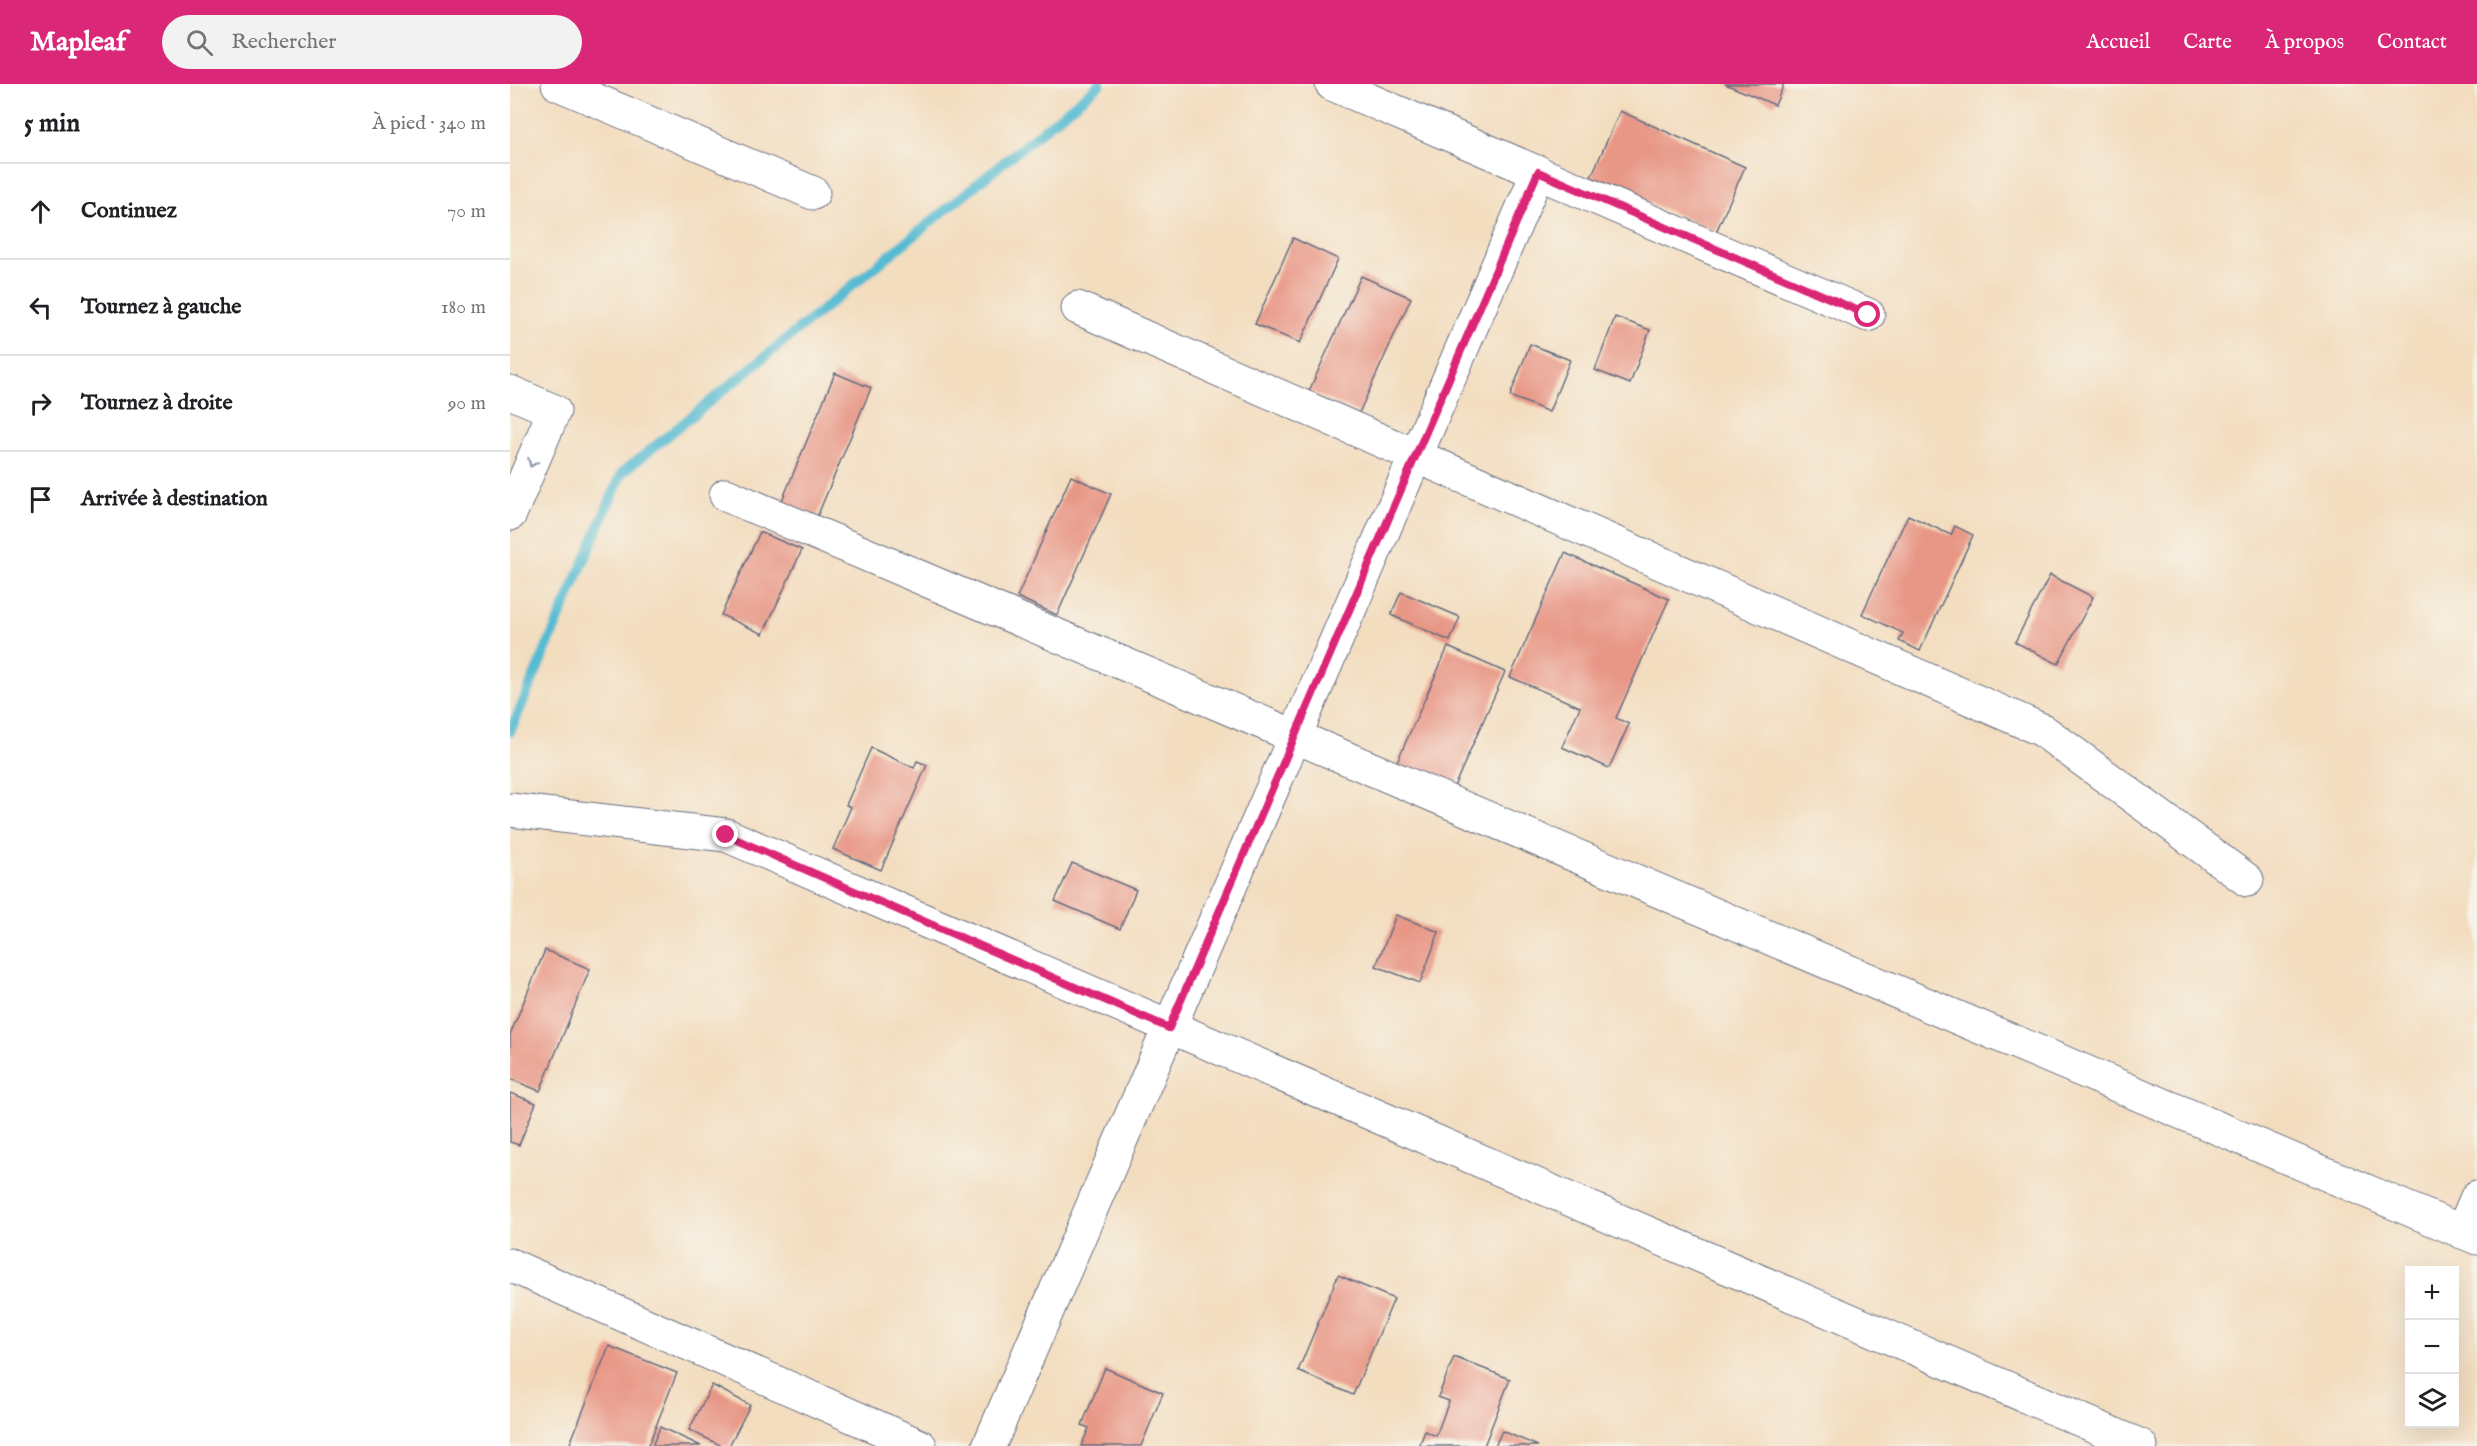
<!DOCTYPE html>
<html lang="fr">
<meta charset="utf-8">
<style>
:root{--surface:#fff;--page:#f2f2f2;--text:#202124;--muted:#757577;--line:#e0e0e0;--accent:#db2777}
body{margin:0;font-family:"IM FELL English",serif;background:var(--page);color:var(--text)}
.controls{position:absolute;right:18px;bottom:18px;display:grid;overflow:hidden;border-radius:0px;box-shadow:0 6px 24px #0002}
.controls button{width:54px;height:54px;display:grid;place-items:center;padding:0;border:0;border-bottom:2px solid var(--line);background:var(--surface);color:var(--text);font:30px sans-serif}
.stop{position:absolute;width:18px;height:18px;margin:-14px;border:4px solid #db2777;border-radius:50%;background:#fff}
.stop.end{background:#db2777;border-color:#fff;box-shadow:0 2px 6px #0008}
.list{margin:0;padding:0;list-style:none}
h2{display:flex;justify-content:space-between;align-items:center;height:78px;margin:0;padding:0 24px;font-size:26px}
h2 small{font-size:20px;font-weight:400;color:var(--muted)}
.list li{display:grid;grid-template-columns:39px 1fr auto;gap:18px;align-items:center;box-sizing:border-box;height:96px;padding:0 24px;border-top:2px solid var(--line)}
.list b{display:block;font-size:22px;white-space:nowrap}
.list em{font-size:20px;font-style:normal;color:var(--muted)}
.icon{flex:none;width:33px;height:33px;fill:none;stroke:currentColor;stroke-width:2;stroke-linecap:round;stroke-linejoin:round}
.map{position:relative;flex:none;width:1967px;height:1362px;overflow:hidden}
header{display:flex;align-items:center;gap:36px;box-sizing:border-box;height:84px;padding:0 30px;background:var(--accent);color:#fff}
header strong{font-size:28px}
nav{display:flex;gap:33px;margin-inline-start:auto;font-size:21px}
.search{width:420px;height:54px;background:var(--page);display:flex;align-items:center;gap:15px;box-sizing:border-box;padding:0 21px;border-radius:33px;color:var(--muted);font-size:22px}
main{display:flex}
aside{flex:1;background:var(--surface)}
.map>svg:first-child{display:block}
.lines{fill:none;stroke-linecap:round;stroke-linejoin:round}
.stream{stroke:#54bbd2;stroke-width:10}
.building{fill:#e89786}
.street-casing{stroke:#676c80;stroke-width:35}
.secondary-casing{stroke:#676c80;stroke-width:35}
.street{stroke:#fff;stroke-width:33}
.secondary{stroke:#fff;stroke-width:33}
.oneway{stroke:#8d97ae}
.route{stroke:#db2777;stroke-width:8}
</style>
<header>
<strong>Mapleaf</strong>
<div class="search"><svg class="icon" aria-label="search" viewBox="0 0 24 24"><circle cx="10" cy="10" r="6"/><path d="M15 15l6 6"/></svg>Rechercher</div>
<nav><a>Accueil</a><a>Carte</a><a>À propos</a><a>Contact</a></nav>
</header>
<main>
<aside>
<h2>5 min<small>À pied · 340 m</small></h2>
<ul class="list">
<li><svg class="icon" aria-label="ahead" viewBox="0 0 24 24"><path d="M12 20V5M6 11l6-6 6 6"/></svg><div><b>Continuez</b></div><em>70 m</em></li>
<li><svg class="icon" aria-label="left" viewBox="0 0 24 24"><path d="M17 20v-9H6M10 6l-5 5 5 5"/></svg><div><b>Tournez à gauche</b></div><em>180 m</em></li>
<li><svg class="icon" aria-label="right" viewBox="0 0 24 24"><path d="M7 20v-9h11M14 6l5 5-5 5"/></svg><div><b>Tournez à droite</b></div><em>90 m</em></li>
<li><svg class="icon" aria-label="arrive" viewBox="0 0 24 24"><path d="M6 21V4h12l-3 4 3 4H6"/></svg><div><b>Arrivée à destination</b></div></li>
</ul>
</aside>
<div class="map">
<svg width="1967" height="1362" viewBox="0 0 1967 1362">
<rect width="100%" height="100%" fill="#f7f3e8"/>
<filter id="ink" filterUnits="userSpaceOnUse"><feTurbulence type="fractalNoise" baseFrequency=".0167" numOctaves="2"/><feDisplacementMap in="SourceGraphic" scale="12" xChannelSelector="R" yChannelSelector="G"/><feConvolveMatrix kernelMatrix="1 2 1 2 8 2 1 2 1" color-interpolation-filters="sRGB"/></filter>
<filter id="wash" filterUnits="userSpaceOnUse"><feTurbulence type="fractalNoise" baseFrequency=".008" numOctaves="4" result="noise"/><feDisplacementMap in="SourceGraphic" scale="24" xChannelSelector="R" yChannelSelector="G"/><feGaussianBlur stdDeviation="1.35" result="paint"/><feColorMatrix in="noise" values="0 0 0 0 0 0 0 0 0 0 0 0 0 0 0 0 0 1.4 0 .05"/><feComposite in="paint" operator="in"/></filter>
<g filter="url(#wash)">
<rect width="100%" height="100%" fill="#f3ddbf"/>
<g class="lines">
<path class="stream" d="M0,648L112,389L590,0"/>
</g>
<g id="blocks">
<g class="building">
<path d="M1215,0H1274L1265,21Z"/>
<path d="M1110,27L1235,83L1206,148L1081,93Z"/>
<path d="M783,154L828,175L790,259L745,240Z"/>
<path d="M851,192L901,214L849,329L799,307Z"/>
<path d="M1105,233L1140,246L1120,300L1085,286Z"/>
<path d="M1020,260L1060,276L1039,328L1000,312Z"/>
<path d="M325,289L361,304L307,433L271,419Z"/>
<path d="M561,392L601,410L547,531L507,513Z"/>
<path d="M1398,431L1441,451L1445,442L1463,451L1410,567L1389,557L1393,549L1352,530Z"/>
<path d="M250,448L292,466L253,550L211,531Z"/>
<path d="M1055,469L1159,515L1106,634L1119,640L1099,684L1052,663L1070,623L1000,593Z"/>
<path d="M1540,491L1583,513L1548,580L1505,558Z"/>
<path d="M891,508L950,533L940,557L881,531Z"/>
<path d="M938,563L995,588L943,705L886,680Z"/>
<path d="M361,664L404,684L407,677L417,681L371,786L323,765L341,723L336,721Z"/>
<path d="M562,779L626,806L610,845L545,817Z"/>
<path d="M886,831L929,848L910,899L866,882Z"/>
<path d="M35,866L80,885L30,1007L0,995V951Z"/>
<path d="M0,1009L26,1019L9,1061L0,1058Z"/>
<path d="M828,1191L884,1215L843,1311L788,1287Z"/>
<path d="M99,1262L167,1289L138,1362H59Z"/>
<path d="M944,1273L1000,1295L974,1362H909L915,1347L926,1352L939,1317L928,1313Z"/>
<path d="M595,1284L653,1309L631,1362H571L579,1344L572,1341Z"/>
<path d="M202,1301L240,1321L219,1362H212L179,1346Z"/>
<path d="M150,1343L191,1362H142Z"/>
<path d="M992,1347L1028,1362H985Z"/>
</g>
</g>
</g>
<g filter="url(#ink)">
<use href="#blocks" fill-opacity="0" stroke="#676c80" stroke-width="1.5"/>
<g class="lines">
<g class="street-casing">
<g id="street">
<path d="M48,0L303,109"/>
<path d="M822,0L1358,231"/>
<path d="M568,224L1532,646L1737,796"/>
<path d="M0,308L44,327L0,430"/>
<path d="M216,411L1967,1154"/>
<path d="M1952,1148L1967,1113"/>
<path d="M0,1181L410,1362"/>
<path d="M479,1362L1028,88"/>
</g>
</g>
<g class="secondary-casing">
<path id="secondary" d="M0,726L216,751L1631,1362"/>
</g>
<use href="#street" class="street"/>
<use href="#secondary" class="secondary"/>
</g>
<defs><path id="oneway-chevron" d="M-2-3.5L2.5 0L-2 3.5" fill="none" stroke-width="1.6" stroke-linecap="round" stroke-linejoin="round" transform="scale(1.5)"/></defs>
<use class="oneway" href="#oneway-chevron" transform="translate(22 379) rotate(113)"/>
</g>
<g class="lines" filter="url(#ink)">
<path class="route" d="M216,751L659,944L1028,88L1358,231"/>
</g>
</svg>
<div class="controls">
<button>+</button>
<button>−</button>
<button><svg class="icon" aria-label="layers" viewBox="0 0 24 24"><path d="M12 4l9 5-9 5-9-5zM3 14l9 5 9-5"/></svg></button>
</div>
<div class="stop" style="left:1358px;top:231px"></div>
<div class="stop end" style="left:216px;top:751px"></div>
</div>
</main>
